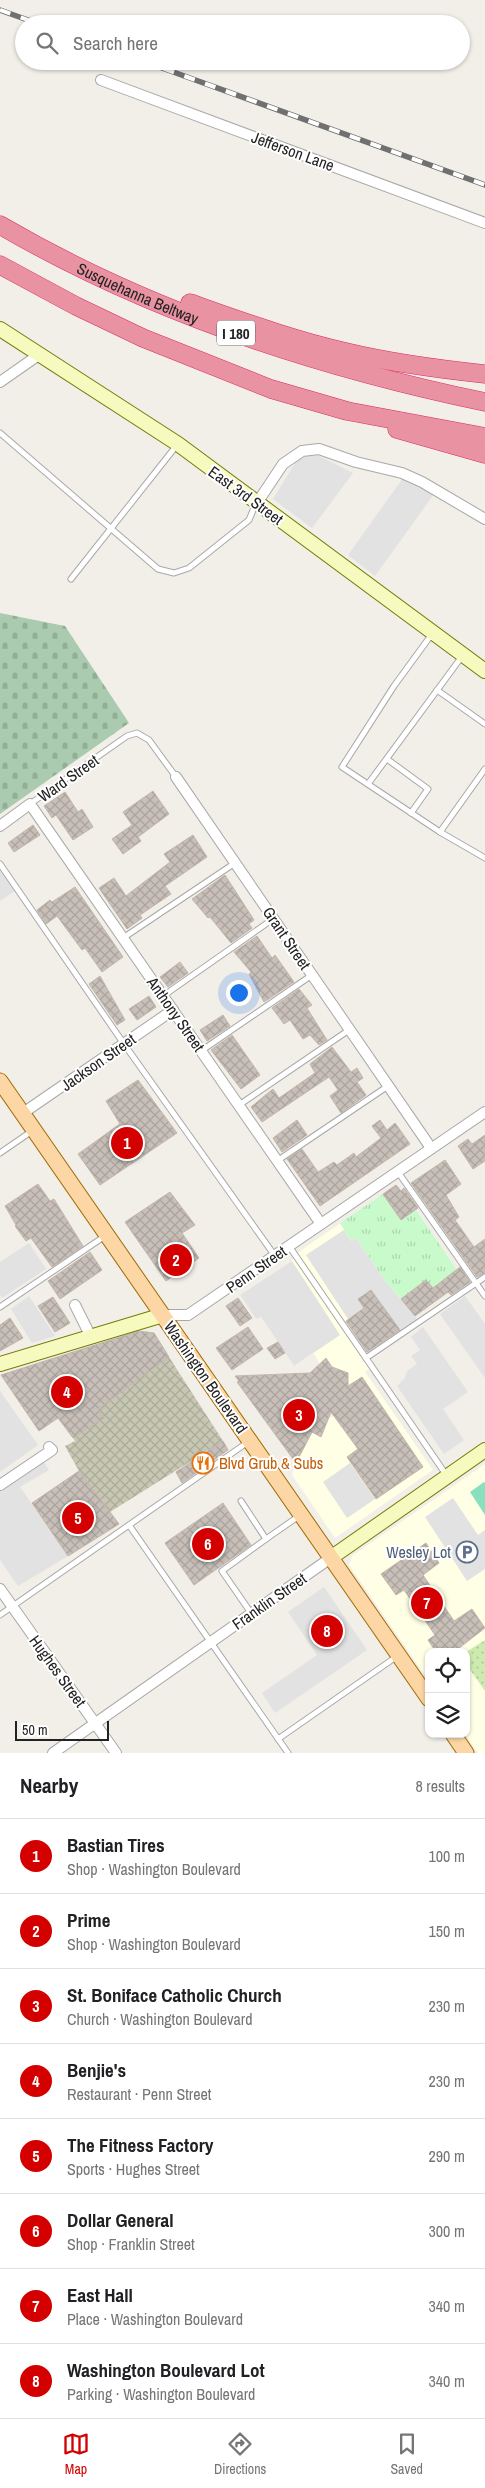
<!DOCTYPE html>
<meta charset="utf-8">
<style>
:root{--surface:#fff;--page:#f6f6f6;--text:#202124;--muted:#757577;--line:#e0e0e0;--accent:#d40000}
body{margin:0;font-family:"Archivo Narrow",sans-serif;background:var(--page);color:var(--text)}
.controls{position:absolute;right:15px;bottom:15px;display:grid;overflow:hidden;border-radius:10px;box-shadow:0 1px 4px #0004}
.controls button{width:45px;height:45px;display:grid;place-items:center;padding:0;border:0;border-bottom:1px solid var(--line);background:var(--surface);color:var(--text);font:25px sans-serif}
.scale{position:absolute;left:15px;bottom:12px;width:94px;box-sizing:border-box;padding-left:5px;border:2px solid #222;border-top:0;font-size:14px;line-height:18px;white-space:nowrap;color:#222;-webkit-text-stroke:4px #fff;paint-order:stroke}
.you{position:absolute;left:238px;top:992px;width:18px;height:18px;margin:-12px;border:4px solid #fff;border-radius:50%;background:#1a73e8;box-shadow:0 0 0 8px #1a73e833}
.badge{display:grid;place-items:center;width:32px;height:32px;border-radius:50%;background:var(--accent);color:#fff;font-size:16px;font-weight:700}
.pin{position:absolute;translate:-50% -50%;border:2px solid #fff;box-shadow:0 1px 5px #0006}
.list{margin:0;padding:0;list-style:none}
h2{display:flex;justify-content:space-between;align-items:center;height:65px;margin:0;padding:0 20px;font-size:21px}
h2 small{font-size:16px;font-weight:400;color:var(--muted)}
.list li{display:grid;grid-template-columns:32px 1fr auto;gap:15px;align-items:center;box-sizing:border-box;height:75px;padding:0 20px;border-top:1px solid var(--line)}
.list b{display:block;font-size:19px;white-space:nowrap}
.list p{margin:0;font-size:16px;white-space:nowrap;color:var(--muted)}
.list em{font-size:16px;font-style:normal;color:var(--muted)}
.icon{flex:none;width:28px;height:28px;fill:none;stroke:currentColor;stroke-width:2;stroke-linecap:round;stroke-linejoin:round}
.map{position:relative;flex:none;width:485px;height:1753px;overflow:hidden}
.search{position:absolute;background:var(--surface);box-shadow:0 1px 4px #0004;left:15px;right:15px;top:15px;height:55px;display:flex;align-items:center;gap:12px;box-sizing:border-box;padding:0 18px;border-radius:28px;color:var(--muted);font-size:19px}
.sheet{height:665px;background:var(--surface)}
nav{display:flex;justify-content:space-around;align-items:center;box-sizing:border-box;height:70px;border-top:1px solid var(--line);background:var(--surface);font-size:14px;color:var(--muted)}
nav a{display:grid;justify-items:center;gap:2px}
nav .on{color:var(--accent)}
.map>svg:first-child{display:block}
.education{fill:#ffffe5}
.construction{fill:url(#construction-cross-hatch)}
.grass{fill:url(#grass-dots)}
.cemetery{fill:url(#cemetery-stones)}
.park{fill:url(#park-tufts)}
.pitch{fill:#88e0be}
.parking{fill:#e2e2e2}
.building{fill:url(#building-cross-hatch);stroke:#c4b6ab}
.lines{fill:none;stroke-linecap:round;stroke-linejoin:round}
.lane-casing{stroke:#a9a9a9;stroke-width:7}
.street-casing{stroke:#a9a9a9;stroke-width:12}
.secondary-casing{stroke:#707d05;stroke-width:16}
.primary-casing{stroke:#a06b00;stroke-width:17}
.highway-casing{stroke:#dc2a67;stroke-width:19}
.lane{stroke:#fff;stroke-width:5}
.street{stroke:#fff;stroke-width:10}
.secondary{stroke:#f7fabf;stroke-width:14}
.primary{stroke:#fcd6a4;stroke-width:15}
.highway{stroke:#e892a2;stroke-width:18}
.rail-casing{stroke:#707070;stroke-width:5.5}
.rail{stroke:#fff;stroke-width:4;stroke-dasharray:11;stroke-linecap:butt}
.labels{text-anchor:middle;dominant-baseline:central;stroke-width:4;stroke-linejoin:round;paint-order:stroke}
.shield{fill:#fff;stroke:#646464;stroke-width:1}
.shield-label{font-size:15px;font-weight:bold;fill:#222}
.street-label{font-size:16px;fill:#222;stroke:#fff}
.food-label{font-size:16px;fill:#c56008;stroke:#fff;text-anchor:start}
.service-label{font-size:16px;fill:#4e5e75;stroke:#fff;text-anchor:end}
</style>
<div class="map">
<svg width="485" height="1753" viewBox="0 0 485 1753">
<defs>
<pattern id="construction-cross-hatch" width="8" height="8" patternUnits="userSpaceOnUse" patternTransform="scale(1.25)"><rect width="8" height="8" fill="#c7c7b4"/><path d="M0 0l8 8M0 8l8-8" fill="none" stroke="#abab9a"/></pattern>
<pattern id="grass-dots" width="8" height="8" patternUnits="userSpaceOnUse" patternTransform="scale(1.25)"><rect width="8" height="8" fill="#cdebb0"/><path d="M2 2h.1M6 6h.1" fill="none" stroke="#b0c997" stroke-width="1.8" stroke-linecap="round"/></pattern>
<pattern id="cemetery-stones" width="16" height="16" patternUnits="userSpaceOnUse" patternTransform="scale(1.25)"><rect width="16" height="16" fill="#aacbaf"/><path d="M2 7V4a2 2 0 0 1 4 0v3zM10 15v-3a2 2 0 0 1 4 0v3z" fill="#92ae96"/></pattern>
<pattern id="park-tufts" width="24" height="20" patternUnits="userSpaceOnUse" patternTransform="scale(1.25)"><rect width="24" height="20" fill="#c8facc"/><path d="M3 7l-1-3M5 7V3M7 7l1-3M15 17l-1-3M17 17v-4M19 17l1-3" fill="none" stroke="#acd6af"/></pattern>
<pattern id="building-cross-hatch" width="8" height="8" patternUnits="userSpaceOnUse" patternTransform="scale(1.25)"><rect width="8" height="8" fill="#c7bfb8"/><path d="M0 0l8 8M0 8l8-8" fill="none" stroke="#aba49e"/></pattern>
</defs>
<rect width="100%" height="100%" fill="#f2efe9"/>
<g class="education">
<path d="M383,1194L401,1220L416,1210L457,1270L433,1288L426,1280L401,1299L385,1282L358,1299L364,1308L342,1324L372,1367L365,1372L433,1470L335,1538L292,1475L296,1463L312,1432L321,1436L329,1418L343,1413L314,1353L294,1366L261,1317L256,1319L240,1295L292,1261L295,1255L313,1242Z"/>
<path d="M485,1464V1753H478L465,1734L466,1652H429V1681L349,1565L352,1556Z"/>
</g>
<path class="construction" d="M169,1357L223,1441L110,1512L79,1471L65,1446L75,1441L73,1438L104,1418L98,1409Z"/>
<path class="grass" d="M485,1640V1691L466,1664V1652Z"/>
<path class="cemetery" d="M0,613L65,626L129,723L0,814Z"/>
<path class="park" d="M383,1194L401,1220L416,1210L457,1270L433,1288L426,1280L401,1299L385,1281L356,1238L351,1241L340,1223Z"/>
<path class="pitch" d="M484,1482L485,1483V1515L470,1492Z"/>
<g class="parking">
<path d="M313,453L353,473L312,528L273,499L297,460Z"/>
<path d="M403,478L434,494L375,576L348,555Z"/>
<path d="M0,871L15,891L0,901Z"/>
<path d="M344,1230L351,1241L356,1238L385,1281L415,1316L418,1322L402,1333L371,1290L358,1299L364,1308L348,1319L306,1255Z"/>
<path d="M29,1243L46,1269L2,1298L0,1295V1262Z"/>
<path d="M292,1261L340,1335L294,1366L261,1317L256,1319L240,1295Z"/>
<path d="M29,1296L55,1336L32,1343L11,1309Z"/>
<path d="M465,1296L485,1324V1378L440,1314Z"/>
<path d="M423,1327L468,1392L443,1409L464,1440L444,1454L397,1386L405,1378L407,1371L417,1364L411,1356L420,1350L411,1337Z"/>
<path d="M0,1391L38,1445L0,1472Z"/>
<path d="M42,1459L49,1470L20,1487L68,1556L18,1586L0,1560V1488Z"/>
<path d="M350,1463L375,1499L347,1518L323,1482Z"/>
<path d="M453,1498L478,1535L485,1530V1569L467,1581L425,1517Z"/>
<path d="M324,1587L367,1650L275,1713L262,1693L317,1655L288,1612Z"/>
</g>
<g class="building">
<path d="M153,791L169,814L138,837L141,841L123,854L112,839L132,825L123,812Z"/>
<path d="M65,792L78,812L82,809L93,827L73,840L56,815L52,818L44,806Z"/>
<path d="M33,825L40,835L14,852L8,843Z"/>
<path d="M193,835L207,857L165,886L171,894L140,915L142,918L127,929L99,888L114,878L126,896L170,862L164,854Z"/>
<path d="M225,875L254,920L249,924L252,928L231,943L210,917L208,918L192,899Z"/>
<path d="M75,887L123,957L102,972L85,948L82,950L57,916L46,924L37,910L50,900L52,902Z"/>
<path d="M257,936L272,958L275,955L294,982L264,1002L249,974L251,972L234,952Z"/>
<path d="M180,962L188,973L168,987L160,977Z"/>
<path d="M100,976L125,1020L117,1025L89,984Z"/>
<path d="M299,989L312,1005L307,1008L327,1040L319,1045L310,1035L303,1039L290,1020L284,1024L272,1008Z"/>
<path d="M149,996L156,1007L137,1020L129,1009Z"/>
<path d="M223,1015L230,1026L207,1041L200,1030Z"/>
<path d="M232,1035L260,1075L241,1089L211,1050Z"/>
<path d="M332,1047L351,1072L357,1068L363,1078L357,1082L366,1095L341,1113L330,1096L338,1090L329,1077L262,1122L251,1107L273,1089L279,1098L315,1073L310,1064Z"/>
<path d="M138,1080L177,1133L100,1185L78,1154L120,1124L106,1101Z"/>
<path d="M297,1120L307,1135L282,1152L273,1138Z"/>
<path d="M380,1120L387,1130L395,1123L410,1144L320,1206L287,1159L302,1149L318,1172L334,1162L337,1165L354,1153L356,1157L381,1138L372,1126Z"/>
<path d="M485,1135V1161L473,1169L458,1146L468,1139L472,1144Z"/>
<path d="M445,1160L461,1184L446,1195L459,1217L455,1220L474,1247L485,1239V1273L477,1277L411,1183Z"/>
<path d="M38,1184L50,1201L54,1199L83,1246L52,1267L31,1238L26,1241L15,1226L16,1225L5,1206Z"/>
<path d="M396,1185L401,1191L404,1188L418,1208L401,1220L383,1194Z"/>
<path d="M170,1192L195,1225L182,1233L199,1258L166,1281L125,1222Z"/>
<path d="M90,1252L102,1270L60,1299L48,1281Z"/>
<path d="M460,1267L470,1282L451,1295L448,1292L415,1316L401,1299L426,1280L433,1288Z"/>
<path d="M371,1290L400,1330L367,1352L346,1321L364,1308L358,1299Z"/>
<path d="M53,1297L70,1323L55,1332L38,1306Z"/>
<path d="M238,1298L252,1318L240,1326L226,1306Z"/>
<path d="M10,1318L23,1338L0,1351V1325Z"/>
<path d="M248,1327L263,1349L232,1370L216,1348Z"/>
<path d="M139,1331L154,1333L169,1357L98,1409L104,1418L73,1438L58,1418L39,1431L1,1375Z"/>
<path d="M278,1342L285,1353L275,1359L267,1348Z"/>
<path d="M326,1358L332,1367L348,1373V1386L362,1377L423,1467L376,1499L347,1457L358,1449L331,1412L321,1437L312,1432L296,1463L237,1382L239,1381L235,1376L310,1373Z"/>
<path d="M223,1441L228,1450L182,1483L176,1472Z"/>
<path d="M79,1471L119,1524L68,1556L32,1503Z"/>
<path d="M223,1503L251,1545L194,1585L165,1543Z"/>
<path d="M426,1543L439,1563L423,1575L454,1621L472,1609L485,1628L454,1652H436L428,1640L435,1635L404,1590L396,1595L381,1574Z"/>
</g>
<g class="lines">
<g class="lane-casing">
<g id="lane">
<path d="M0,433L158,569L174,573L189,568L249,520L256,503"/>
<path d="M71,579L177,445"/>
<path d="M432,634L394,686L342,767L440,832L485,858"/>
<path d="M437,690L485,724"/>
<path d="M387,759L428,789L411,813"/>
<path d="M368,784L463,655"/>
<path d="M30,804L127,736L137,733L149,740L176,777"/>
<path d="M440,832L485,769"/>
<path d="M0,864L124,1044L275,1256"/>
<path d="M123,938L235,863"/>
<path d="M163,996L273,919"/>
<path d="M201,1051L312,975"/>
<path d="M239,1105L349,1030"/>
<path d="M0,1153L32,1131"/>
<path d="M277,1161L388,1086"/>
<path d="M398,1172L485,1296"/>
<path d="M289,1246L447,1476"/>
<path d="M0,1307L105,1236"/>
<path d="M366,1358L485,1277"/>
<path d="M241,1501L266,1539L299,1516"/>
<path d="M129,1525L288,1753"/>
<path d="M251,1613L222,1571L266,1539"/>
<path d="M0,1615L248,1442"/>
<path d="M278,1739L396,1657"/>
</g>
</g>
<g class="street-casing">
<g id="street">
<path d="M101,80L485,223"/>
<path d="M0,382L40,354"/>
<path d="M257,503L283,464L302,451L319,449L356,462L402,473L422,482L485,519"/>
<path d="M176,777L431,1148"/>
<path d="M0,826L30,804L321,1224"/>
<path d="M23,1113L173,1010"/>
<path d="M75,1305L90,1335"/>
<path d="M163,1315H188L485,1112"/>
<path d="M0,1485L52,1450L49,1447"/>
<path d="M0,1589L116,1753"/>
<path d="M53,1753L332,1557"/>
</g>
</g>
<g class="secondary-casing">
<g id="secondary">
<path d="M0,329L178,444L485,671"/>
<path d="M0,1364L163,1315"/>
<path d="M332,1557L485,1450"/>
</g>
</g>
<g class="primary-casing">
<g id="primary">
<path d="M0,1081L429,1699"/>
<path d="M453,1734L466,1753"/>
</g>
</g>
<g class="highway-casing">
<g id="highway">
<path id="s1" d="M0,225C149,312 317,367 485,402"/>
<path d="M0,265L76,306L143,338L271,389L347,411L485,437"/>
<path d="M190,303C241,321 293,340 346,352C392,363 438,369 485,374"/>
<path d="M397,429L485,454"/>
</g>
</g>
<use href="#lane" class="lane"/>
<use href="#street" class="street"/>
<use href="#secondary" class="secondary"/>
<use href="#primary" class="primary"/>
<use href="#highway" class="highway"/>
<g class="rail-casing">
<g id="rail">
<path d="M0,10L39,24"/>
<path d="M143,61L485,185"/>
</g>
</g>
<use href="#rail" class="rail"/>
</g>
<defs>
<g id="restaurant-ring" transform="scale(1.125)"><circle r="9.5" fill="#fff" stroke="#e8710a" stroke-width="1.5"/><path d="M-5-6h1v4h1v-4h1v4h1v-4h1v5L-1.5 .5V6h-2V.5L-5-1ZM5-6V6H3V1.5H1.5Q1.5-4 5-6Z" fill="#e8710a"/></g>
<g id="parking-ring" transform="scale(1.125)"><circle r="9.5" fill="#fff" stroke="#5c6f8a" stroke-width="1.5"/><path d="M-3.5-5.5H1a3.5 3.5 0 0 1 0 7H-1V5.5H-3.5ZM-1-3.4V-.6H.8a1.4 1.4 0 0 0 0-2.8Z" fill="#5c6f8a"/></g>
</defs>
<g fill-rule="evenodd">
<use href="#restaurant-ring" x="203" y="1463"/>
<use href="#parking-ring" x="467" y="1552"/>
</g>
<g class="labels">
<rect class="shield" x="217" y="320.5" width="38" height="25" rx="4"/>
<g class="shield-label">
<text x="236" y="333">I 180</text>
</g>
<g class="street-label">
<text transform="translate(293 151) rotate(20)">Jefferson Lane</text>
<text stroke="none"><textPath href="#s1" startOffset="154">Susquehanna Beltway</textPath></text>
<text transform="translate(246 495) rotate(36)">East 3rd Street</text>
<text transform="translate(68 778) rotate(-35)">Ward Street</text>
<text transform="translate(287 938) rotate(56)">Grant Street</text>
<text transform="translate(176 1014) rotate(55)">Anthony Street</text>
<text transform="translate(98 1062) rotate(-35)">Jackson Street</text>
<text transform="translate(256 1269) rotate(-35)">Penn Street</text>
<text transform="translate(206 1377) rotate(55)">Washington Boulevard</text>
<text transform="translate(269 1601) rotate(-35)">Franklin Street</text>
<text transform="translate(58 1671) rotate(54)">Hughes Street</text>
</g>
<g class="food-label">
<text x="219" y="1463">Blvd Grub &amp; Subs</text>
</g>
<g class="service-label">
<text x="451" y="1552">Wesley Lot</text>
</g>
</g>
</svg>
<div class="controls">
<button><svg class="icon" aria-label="locate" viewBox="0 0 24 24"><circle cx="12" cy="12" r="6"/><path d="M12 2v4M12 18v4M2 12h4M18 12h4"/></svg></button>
<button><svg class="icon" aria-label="layers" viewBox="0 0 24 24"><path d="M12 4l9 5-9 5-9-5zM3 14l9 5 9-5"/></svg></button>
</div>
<div class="scale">50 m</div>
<div class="you"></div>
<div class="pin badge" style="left:127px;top:1143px">1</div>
<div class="pin badge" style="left:176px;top:1260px">2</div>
<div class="pin badge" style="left:299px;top:1415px">3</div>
<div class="pin badge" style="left:67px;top:1392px">4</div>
<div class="pin badge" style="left:78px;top:1518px">5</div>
<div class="pin badge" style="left:208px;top:1544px">6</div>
<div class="pin badge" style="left:427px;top:1603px">7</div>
<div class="pin badge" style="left:327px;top:1631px">8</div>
<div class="search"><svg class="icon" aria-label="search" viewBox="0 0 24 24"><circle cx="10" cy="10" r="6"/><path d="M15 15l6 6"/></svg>Search here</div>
</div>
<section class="sheet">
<h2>Nearby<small>8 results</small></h2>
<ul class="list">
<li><span class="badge">1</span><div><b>Bastian Tires</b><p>Shop · Washington Boulevard</p></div><em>100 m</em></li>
<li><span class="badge">2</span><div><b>Prime</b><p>Shop · Washington Boulevard</p></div><em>150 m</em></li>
<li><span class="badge">3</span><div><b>St. Boniface Catholic Church</b><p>Church · Washington Boulevard</p></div><em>230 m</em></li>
<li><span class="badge">4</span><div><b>Benjie's</b><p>Restaurant · Penn Street</p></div><em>230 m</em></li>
<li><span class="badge">5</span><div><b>The Fitness Factory</b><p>Sports · Hughes Street</p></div><em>290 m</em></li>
<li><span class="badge">6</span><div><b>Dollar General</b><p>Shop · Franklin Street</p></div><em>300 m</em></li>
<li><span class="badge">7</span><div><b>East Hall</b><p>Place · Washington Boulevard</p></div><em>340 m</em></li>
<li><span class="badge">8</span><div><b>Washington Boulevard Lot</b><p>Parking · Washington Boulevard</p></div><em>340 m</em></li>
</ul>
</section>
<nav>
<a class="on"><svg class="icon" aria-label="map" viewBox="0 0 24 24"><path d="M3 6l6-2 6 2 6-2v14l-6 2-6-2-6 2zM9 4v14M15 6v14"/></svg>Map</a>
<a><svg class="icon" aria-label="directions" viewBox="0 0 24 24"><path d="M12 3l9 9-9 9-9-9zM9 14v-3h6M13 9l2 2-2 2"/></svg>Directions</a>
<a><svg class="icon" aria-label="saved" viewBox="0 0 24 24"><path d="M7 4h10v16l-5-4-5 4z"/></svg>Saved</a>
</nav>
